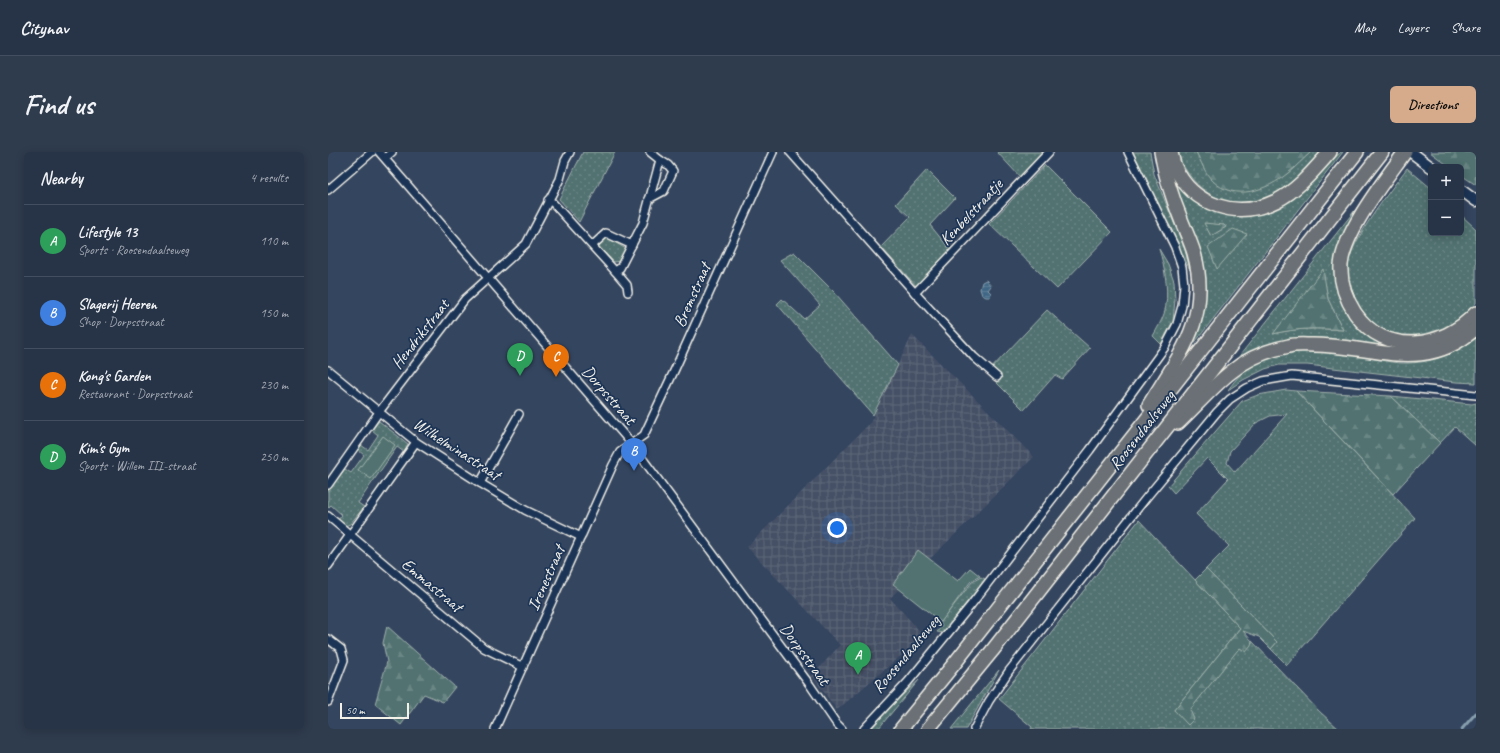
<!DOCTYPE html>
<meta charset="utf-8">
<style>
:root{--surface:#273447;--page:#2f3c4e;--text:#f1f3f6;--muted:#a4aab4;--line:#434f60;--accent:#d6ab8b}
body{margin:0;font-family:Caveat,sans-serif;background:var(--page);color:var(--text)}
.controls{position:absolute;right:12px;top:12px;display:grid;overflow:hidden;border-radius:6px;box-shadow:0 2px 10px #0003}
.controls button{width:36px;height:36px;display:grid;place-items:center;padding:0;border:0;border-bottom:1px solid var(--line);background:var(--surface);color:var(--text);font:20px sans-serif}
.scale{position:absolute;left:12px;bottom:10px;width:69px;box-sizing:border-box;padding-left:4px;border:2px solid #f4f1e8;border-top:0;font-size:11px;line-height:14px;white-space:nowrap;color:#f4f1e8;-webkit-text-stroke:3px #1d3557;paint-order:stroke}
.you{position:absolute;left:509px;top:376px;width:14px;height:14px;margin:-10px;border:3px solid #fff;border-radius:50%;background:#1a73e8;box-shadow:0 0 0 6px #1a73e833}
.badge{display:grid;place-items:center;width:26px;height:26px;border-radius:50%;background:var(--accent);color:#fff;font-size:13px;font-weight:700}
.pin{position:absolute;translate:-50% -33px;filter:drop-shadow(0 1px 2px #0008)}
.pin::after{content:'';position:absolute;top:21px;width:14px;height:12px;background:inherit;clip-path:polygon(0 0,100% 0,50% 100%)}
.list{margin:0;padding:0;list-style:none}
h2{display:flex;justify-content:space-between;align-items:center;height:52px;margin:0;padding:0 16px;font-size:17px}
h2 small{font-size:13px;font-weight:400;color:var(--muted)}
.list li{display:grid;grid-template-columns:26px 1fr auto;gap:12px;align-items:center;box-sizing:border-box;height:72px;padding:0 16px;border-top:1px solid var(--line)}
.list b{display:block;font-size:15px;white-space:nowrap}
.list p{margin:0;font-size:13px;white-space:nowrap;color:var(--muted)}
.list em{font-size:13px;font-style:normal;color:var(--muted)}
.map{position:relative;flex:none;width:1148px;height:577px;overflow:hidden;border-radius:6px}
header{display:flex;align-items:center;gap:24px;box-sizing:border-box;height:56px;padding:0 20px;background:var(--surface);border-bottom:1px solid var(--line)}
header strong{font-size:19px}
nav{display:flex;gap:22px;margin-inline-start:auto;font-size:14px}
.intro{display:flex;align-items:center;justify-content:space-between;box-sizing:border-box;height:96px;padding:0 24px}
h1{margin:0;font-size:28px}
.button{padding:10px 18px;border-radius:6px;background:var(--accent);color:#111;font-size:14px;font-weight:700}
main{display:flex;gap:24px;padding:0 24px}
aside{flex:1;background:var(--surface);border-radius:6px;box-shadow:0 2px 10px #0003}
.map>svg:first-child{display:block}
.industrial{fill:url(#industrial-grid)}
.grass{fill:url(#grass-dots);stroke:#a2b2ac;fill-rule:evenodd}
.forest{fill:url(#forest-firs);stroke:#a2b2ac}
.green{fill:#517271;stroke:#a2b2ac}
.water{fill:url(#water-rules);stroke:#879fad}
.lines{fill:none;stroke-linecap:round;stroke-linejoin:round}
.stream{stroke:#879fad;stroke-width:3}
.street-casing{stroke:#f4f1e8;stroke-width:10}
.secondary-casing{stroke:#f4f1e8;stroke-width:13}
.highway-casing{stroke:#f4f1e8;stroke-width:16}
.street{stroke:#1d3557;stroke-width:7}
.secondary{stroke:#1d3557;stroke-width:10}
.highway{stroke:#6a7074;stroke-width:13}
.labels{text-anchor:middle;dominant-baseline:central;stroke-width:3.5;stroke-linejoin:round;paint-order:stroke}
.street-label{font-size:17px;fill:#f4f1e8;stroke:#1d3557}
</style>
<header>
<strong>Citynav</strong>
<nav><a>Map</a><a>Layers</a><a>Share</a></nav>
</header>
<div class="intro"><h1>Find us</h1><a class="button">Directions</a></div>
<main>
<aside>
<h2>Nearby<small>4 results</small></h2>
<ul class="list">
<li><span class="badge" style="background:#2e9e5b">A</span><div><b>Lifestyle 13</b><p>Sports · Roosendaalseweg</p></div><em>110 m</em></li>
<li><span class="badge" style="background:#3f7fe0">B</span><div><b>Slagerij Heeren</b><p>Shop · Dorpsstraat</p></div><em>150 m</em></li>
<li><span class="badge" style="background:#e8710a">C</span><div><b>Kong's Garden</b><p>Restaurant · Dorpsstraat</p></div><em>230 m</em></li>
<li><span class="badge" style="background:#2e9e5b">D</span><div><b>Kim's Gym</b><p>Sports · Willem III-straat</p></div><em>250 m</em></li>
</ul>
</aside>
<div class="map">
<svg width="1148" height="577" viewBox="0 0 1148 577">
<defs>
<pattern id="industrial-grid" width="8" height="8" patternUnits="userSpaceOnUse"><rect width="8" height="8" fill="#445065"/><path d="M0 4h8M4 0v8" fill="none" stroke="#606a7b"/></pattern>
<pattern id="grass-dots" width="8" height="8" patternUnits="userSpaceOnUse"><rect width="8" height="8" fill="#517271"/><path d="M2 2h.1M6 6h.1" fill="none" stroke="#6b8785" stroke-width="1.8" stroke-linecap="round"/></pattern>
<pattern id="forest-firs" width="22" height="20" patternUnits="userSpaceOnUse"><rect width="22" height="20" fill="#517271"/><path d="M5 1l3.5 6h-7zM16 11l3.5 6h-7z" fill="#6b8785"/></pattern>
<pattern id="water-rules" width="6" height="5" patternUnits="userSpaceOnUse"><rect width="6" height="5" fill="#3f6886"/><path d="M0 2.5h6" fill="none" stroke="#5b7e97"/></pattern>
</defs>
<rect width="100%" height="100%" fill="#34455f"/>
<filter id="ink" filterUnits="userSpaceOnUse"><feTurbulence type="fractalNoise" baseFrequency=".025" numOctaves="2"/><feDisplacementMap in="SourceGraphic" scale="8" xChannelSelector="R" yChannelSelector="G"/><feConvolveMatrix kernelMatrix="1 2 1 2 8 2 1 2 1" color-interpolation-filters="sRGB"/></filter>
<g filter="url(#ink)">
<path class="industrial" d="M584,183L706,305L562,446L596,484L509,558L484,524L512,493L419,395L542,271Z"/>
<g class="grass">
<path d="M255,0H287L251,70L231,47Z"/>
<path d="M669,0H718L693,26Z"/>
<path d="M805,0H822L826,22L857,98L862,118Z"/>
<path d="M849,0H868C878,19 883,32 905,40L959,22L983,0H993C980,14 962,35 945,43C903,64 864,41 849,0Z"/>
<path d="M1013,0H1015L861,198L873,167L862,73L840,15L848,28L913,63L1002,10ZM877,72L896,73L898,75L883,84Z"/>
<path d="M1069,5L1007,115C1007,156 1026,180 1064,196L1007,189L905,212ZM998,136L1000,147L1015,178C991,176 968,176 945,182Z"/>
<path d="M717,13L784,80L729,137L661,72Z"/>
<path d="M1079,16L1103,36V81H1133V63L1148,77V151C1116,190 1049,199 1026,147C1022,136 1019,126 1020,114C1022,89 1063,38 1079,16Z"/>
<path d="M599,18L627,46L602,73L623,99L589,135L553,95L582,65L568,52Z"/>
<path d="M278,85L298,97L292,109L286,110L270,94Z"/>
<path d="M831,97L840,112L846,129L847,148L845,169L833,192L825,184C829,177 833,170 836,162C842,143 837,116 831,97Z"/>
<path d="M466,100L507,141L570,213L545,263L449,152L454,147L476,167L492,153L452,108Z"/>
<path d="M719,158L762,196L734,227L727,223L696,258L659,221Z"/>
<path d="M1148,185V231L1128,230L979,213H951L937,217L915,228L900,238C932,190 986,196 1036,205C1050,207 1066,212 1081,211C1106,210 1129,202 1148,185Z"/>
<path d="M958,238L968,239L1087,366L959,513L943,497L949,490L878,417L901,394L868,362L900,327L879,306L846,341L840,334L914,249L930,243ZM959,262L907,320L899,311L902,299L928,271L942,264Z"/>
<path d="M1063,244L1144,252L1148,251V294L1127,275L1112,291Z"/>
<path d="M51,269L80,292L76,300L69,295L30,351L36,355L22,372L17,374L10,368L14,363L3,353L0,356V339L17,317L23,321L36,303L30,298L33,293L40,298L50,283L44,278Z"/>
<path d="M811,368L912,476L846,558H862L909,498L924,492V489L992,560L1011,577H703L704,575L671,547Z"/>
<path d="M653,425L657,427L615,481L609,480L614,474L612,471L644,430Z"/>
<path d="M671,518L638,577H623Z"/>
<path d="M591,528L550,577H543L569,548Z"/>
</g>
<g class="forest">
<path d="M868,0H983C975,7 968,15 960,21C940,38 906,50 885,29C877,22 873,9 868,0Z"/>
<path d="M1102,0H1148V33L1133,23V15H1122Z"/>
<path d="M876,71L896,73L898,75L883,84Z"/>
<path d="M905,77L919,82L889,117L880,95Z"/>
<path d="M995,117L1000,147L1015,178C991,176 968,176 945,182Z"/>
<path d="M968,239L1063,244L1112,291L1065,342Z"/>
<path d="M878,417L949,490L943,497L931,485L915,479L924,489L923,494L918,500L912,496L909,499L862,558L866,567L860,573L846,558L912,476L867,428Z"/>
<path d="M59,474L127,535L115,550L96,542L73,573L47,552L59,510L55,491Z"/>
</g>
<g class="green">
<path d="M55,284L67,293L43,327L30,318Z"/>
<path d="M590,398L630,429L642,416L652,424L643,429L613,470L565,432Z"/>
</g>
<path class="water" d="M658,128L663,134L660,138L663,141L662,145H658L654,143L652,137L654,130Z"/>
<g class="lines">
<path class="stream" d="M1134,577L1148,561"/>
<g class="street-casing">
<g id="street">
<path d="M51,0L303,291L482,533L508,571L514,577"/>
<path d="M462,0L587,141L646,205L669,225"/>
<path d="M57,6L64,0"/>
<path d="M0,38L44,0"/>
<path d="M321,47L336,39L345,19L340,13L332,8"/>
<path d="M220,48L225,51L287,119L292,116L315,71L332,8L322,0"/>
<path d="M265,93L278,81L304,93"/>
<path d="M287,119L299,133L300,140"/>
<path d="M587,141L721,0"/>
<path d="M0,218L88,290L152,331L197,358L253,385"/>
<path d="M152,331L191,262"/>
<path d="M0,333L51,260L137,147L198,92L232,27L237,9L242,0"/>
<path d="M0,364L156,496L195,515"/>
<path d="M0,414L88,290"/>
<path d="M0,487L13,497L16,508L0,550"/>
<path d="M167,577L285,313L292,300L316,283L347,217L445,0"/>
<path d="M536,577L580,530L643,453L762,298L837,195L849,172L854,154L856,133L854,115L847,95L800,0"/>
<path d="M646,577L661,549L681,519L818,346L889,260L902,247L919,236L935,229L964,224L1148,243"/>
</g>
</g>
<g class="secondary-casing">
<g id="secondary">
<path d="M1083,0L1103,15"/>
<path d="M1133,38L1148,49"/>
</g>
</g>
<g class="highway-casing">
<g id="highway">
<path d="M843,0C844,5 845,10 847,15C865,54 909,68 948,49C970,38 986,18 1002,0"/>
<path d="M1077,0C1057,28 1016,79 1013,113C1012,130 1018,147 1027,161C1057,205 1115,197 1148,161"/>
<path d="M821,253C852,202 884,165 866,101C863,91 858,80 854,70C845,48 837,24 833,0"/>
<path d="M850,271C867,255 885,234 903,220C919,207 940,198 961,194C968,192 977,193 985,193C1045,193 1097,223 1148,176"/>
<path d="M573,577L626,512L1029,0"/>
<path d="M600,577L664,499L1054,0"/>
</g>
</g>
<use href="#street" class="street"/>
<use href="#secondary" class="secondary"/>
<use href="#highway" class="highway"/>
</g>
</g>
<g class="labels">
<g class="street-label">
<text transform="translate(643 60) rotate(-47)">Kenbelstraatje</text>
<text transform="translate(364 143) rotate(-66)">Bremstraat</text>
<text transform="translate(92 182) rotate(-52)">Hendrikstraat</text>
<text transform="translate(281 243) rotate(49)">Dorpsstraat</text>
<text transform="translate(814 278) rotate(-52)">Roosendaalseweg</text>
<text transform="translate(129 297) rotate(33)">Wilhelminastraat</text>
<text transform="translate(218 426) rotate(-66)">Irenestraat</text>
<text transform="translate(104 433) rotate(40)">Emmastraat</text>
<text transform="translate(477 502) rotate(54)">Dorpsstraat</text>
<text transform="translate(578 502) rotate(-50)">Roosendaalseweg</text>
</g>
</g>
</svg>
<div class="controls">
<button>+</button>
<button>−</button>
</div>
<div class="scale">50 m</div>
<div class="you"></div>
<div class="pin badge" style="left:530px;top:523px;background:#2e9e5b">A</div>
<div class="pin badge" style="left:306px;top:319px;background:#3f7fe0">B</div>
<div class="pin badge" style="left:228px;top:225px;background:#e8710a">C</div>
<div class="pin badge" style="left:192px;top:224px;background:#2e9e5b">D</div>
</div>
</main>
